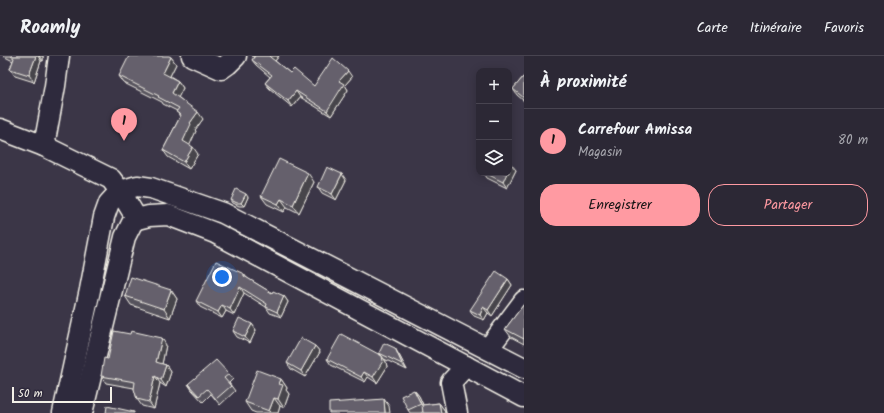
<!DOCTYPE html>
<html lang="fr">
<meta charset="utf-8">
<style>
:root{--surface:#2c2835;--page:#383441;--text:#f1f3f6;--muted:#a6a6ad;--line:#484450;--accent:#ff9aa2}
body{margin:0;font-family:Kalam,sans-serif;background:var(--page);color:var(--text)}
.controls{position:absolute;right:12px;top:12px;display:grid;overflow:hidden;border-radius:8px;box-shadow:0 2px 10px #0003}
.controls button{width:36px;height:36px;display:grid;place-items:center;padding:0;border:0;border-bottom:1px solid var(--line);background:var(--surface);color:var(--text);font:20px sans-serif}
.scale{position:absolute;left:12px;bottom:10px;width:100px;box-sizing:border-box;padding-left:4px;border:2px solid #f4f1e8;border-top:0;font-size:11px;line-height:14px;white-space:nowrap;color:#f4f1e8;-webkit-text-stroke:3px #2f2a3d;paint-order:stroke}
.you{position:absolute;left:222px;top:221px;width:14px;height:14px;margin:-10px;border:3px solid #fff;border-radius:50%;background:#1a73e8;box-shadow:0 0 0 6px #1a73e833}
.badge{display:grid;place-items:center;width:26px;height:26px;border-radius:50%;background:var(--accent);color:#111;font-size:13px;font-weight:700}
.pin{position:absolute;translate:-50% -33px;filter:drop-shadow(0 1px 2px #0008)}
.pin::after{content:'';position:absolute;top:21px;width:14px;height:12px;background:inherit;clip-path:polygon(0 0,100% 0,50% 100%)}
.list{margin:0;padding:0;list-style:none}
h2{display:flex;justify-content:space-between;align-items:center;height:52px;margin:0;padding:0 16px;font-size:17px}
h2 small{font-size:13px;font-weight:400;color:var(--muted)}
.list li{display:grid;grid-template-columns:26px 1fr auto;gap:12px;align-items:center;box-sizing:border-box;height:64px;padding:0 16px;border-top:1px solid var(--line)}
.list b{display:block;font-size:15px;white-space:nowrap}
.list p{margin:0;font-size:13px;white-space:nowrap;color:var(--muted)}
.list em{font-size:13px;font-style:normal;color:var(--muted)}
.actions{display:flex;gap:8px;padding:12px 16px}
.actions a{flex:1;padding:9px 0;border:1px solid var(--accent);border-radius:16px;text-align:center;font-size:14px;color:var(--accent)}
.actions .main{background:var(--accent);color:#111}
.icon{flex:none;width:22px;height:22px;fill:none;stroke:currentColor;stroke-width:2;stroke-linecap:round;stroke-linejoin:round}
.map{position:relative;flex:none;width:524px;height:357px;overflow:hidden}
header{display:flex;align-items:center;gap:24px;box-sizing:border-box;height:56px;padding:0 20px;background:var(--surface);border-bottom:1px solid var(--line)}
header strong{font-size:19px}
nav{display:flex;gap:22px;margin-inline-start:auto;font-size:14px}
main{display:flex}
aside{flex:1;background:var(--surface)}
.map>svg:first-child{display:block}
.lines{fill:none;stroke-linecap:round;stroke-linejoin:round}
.minor-casing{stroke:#f4f1e8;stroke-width:23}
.minor{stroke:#2f2a3d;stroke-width:20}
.wall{fill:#57535d;stroke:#f4f1e8}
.shaded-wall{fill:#47444c;stroke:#f4f1e8}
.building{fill:#65616c;stroke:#f4f1e8}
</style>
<header>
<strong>Roamly</strong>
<nav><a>Carte</a><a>Itinéraire</a><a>Favoris</a></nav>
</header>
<main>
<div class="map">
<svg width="524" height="357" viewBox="0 0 524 357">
<rect width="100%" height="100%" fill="#3b3647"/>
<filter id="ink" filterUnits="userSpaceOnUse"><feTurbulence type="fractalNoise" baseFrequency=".025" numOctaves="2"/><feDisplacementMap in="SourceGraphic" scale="8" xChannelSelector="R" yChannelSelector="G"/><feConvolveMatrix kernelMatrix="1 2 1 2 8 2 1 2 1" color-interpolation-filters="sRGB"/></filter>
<g filter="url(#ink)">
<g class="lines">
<g class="minor-casing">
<g id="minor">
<path d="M192,0L221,13L228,8L236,0"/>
<path d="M0,73L44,90L111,123L120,135L137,163"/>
<path d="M44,90L55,30L59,0"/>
<path d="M488,293L524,245"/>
<path d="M63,357L90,234L104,161L109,147L120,135L137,130L151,132L223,157L524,312"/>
<path d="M82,357L125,181L132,167L137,163L149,160L168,159L215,177L524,341"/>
<path d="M457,357L451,326L466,310"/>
</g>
</g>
<use href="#minor" class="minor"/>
</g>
<g class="wall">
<path d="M3,0H43V5H41L34,26L15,20L10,13L13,5Z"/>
<path d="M252,0H279L275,5L290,17L314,30L352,21L345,29L348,34L331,60L300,41L292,51L269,32L265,27L270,21L256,9L252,4L254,1Z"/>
<path d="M171,1L176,8L170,20L178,25L183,32L178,41L203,63L195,74L196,75L189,89L198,98L189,113L168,101L163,94L180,61L177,55L163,48L162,46L124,27L119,20Z"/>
<path d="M524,20V45L517,39L513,33Z"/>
<path d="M516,114L507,132L487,122L484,117H509Z"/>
<path d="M346,124L336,144L322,137L318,131Z"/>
<path d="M314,126L299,157L287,151L284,156L267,148L261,140Z"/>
<path d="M248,141L244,150H239L233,147L231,144Z"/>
<path d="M244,218L247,222L272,237L284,240L288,246L281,261L270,257L266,251L244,237L234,259L226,255L222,262L200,251L196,245Z"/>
<path d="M508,223L512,229L492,260L488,257L484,264L474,260L470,254Z"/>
<path d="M171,234L177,243L170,262L131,249L125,240Z"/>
<path d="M524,248V288L511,281L505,273Z"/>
<path d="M252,268L256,274L250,287L237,281L233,275Z"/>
<path d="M166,289L162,308L166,309L171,316L166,331L160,327L154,353L142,350L137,343L134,332L106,327L101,320L108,303Z"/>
<path d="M315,290L320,296L305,321L291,313L287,307Z"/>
<path d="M379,297L399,299L407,314L384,303L386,306L387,311L377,327L368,321L365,326L331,309L327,303L382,300Z"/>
<path d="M229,318L233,323L229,327L235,335L220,349L211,338L203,346L192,334L188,328Z"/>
<path d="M281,323L287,332L286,334L289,338L284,352L280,350L278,357H256L251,355L245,346Z"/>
<path d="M414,334L419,340L423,349L439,347L445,355V357H423V356L420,357H410L408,354Z"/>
</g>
<g class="shaded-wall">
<path d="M36,0H38L41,5L34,26L29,19Z"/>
<path d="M39,0H43V5Z"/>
<path d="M271,0H279L274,6L270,1Z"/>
<path d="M171,1L176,8L168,24L163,17Z"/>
<path d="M348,15L352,21L345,29L348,34L331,60L327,55L339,25Z"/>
<path d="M178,25L183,32L177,44L172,37Z"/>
<path d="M296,35L300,41L292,51L288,45Z"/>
<path d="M198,56L203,63L195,74L196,75L188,93L183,85L190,67Z"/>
<path d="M193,91L198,98L189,113L184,106Z"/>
<path d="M511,108L516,114L507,132L503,126L507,117H509V113Z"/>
<path d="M308,117L314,126L299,157L293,149Z"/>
<path d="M342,118L346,124L336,144L332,138Z"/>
<path d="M246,138L248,141L244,150L241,147Z"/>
<path d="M281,143L287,151L284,156L278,148Z"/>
<path d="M508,223L512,229L492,260L488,254Z"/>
<path d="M240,231L244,237L234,259L230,253Z"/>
<path d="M171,234L177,243L170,262L164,253Z"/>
<path d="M284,240L288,246L281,261L277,256Z"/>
<path d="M222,249L226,255L222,262L218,256Z"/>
<path d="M483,251L488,257L484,264L480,259Z"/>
<path d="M252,268L256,274L250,287L245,281Z"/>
<path d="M162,282L166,289L161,313L156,306Z"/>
<path d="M315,290L320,296L305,321L301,315Z"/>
<path d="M395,292L399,299L407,314L402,308Z"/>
<path d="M382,300L386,306L387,311L377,327L373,321Z"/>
<path d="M166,309L171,316L166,331L161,324Z"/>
<path d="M364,316L368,321L365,326L361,321Z"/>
<path d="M155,320L160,327L154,353L149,346Z"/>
<path d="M281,323L287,332L286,334L289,338L284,352L278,343L279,328Z"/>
<path d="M414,334L419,340L426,355L421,348Z"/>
<path d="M274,342L280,350L278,357H271L269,355Z"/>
<path d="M384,343L389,350L390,357H385Z"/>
<path d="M439,347L445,355V357H441Z"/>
</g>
<g class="building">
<path d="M11,0H36L29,19L10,13L14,2Z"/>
<path d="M129,0H169L171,1L163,17L178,25L172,37L198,56L190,67L191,68L183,85L193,91L184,106L163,94L181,59L176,56L179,52L158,41L159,40L119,20Z"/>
<path d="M255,0H271L270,1L290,17L294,13L314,30L333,2L348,15L339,25L344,28L327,55L296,35L288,45L265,27L272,19L252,4Z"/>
<path d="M524,20V42L513,33Z"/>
<path d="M279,103L308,117L293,149L281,143L278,148L261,140Z"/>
<path d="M509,107L511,108L509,113Z"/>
<path d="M327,111L342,118L332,138L318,131Z"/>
<path d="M485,117H507L503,126Z"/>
<path d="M236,133L246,138L241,147H237L231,144Z"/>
<path d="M216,205L244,218V220L272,237L273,235L284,240L277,256L266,251L267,248L240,231L230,253L222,249L218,256L196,245Z"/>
<path d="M496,215L508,223L488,254L483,251L480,259L470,254Z"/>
<path d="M131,221L171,234L164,253L125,240Z"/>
<path d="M524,248V283L505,273Z"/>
<path d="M239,262L252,268L245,281L233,275Z"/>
<path d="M114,275L130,278L131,275L162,282L156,306L166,309L161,324L155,320L149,346L137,343L134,333L135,326L101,320L104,302L108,303Z"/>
<path d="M341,278L382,300L383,305L373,321L364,316L361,321L327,303Z"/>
<path d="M301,282L315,290L301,315L287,307Z"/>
<path d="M384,287L395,292L402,308L379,297Z"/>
<path d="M216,304L229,318L224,322L231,330L216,343L207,333L199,340L188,328Z"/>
<path d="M257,314L281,323L279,328L283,329L278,343L274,342L269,355L245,346Z"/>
<path d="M414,334L421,348L408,354L401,340Z"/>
<path d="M384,343L385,357H329V347Z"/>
<path d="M439,347L441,357H423L422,349Z"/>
<path d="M107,350L134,356V357H106Z"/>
</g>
</g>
</svg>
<div class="controls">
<button>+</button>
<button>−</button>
<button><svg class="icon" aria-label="layers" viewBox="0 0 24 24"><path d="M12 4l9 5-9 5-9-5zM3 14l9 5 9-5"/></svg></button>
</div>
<div class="scale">50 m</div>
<div class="you"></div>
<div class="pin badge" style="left:124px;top:85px">1</div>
</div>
<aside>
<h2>À proximité<small></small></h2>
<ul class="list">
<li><span class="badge">1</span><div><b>Carrefour Amissa</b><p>Magasin</p></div><em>80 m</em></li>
</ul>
<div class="actions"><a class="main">Enregistrer</a><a>Partager</a></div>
</aside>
</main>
